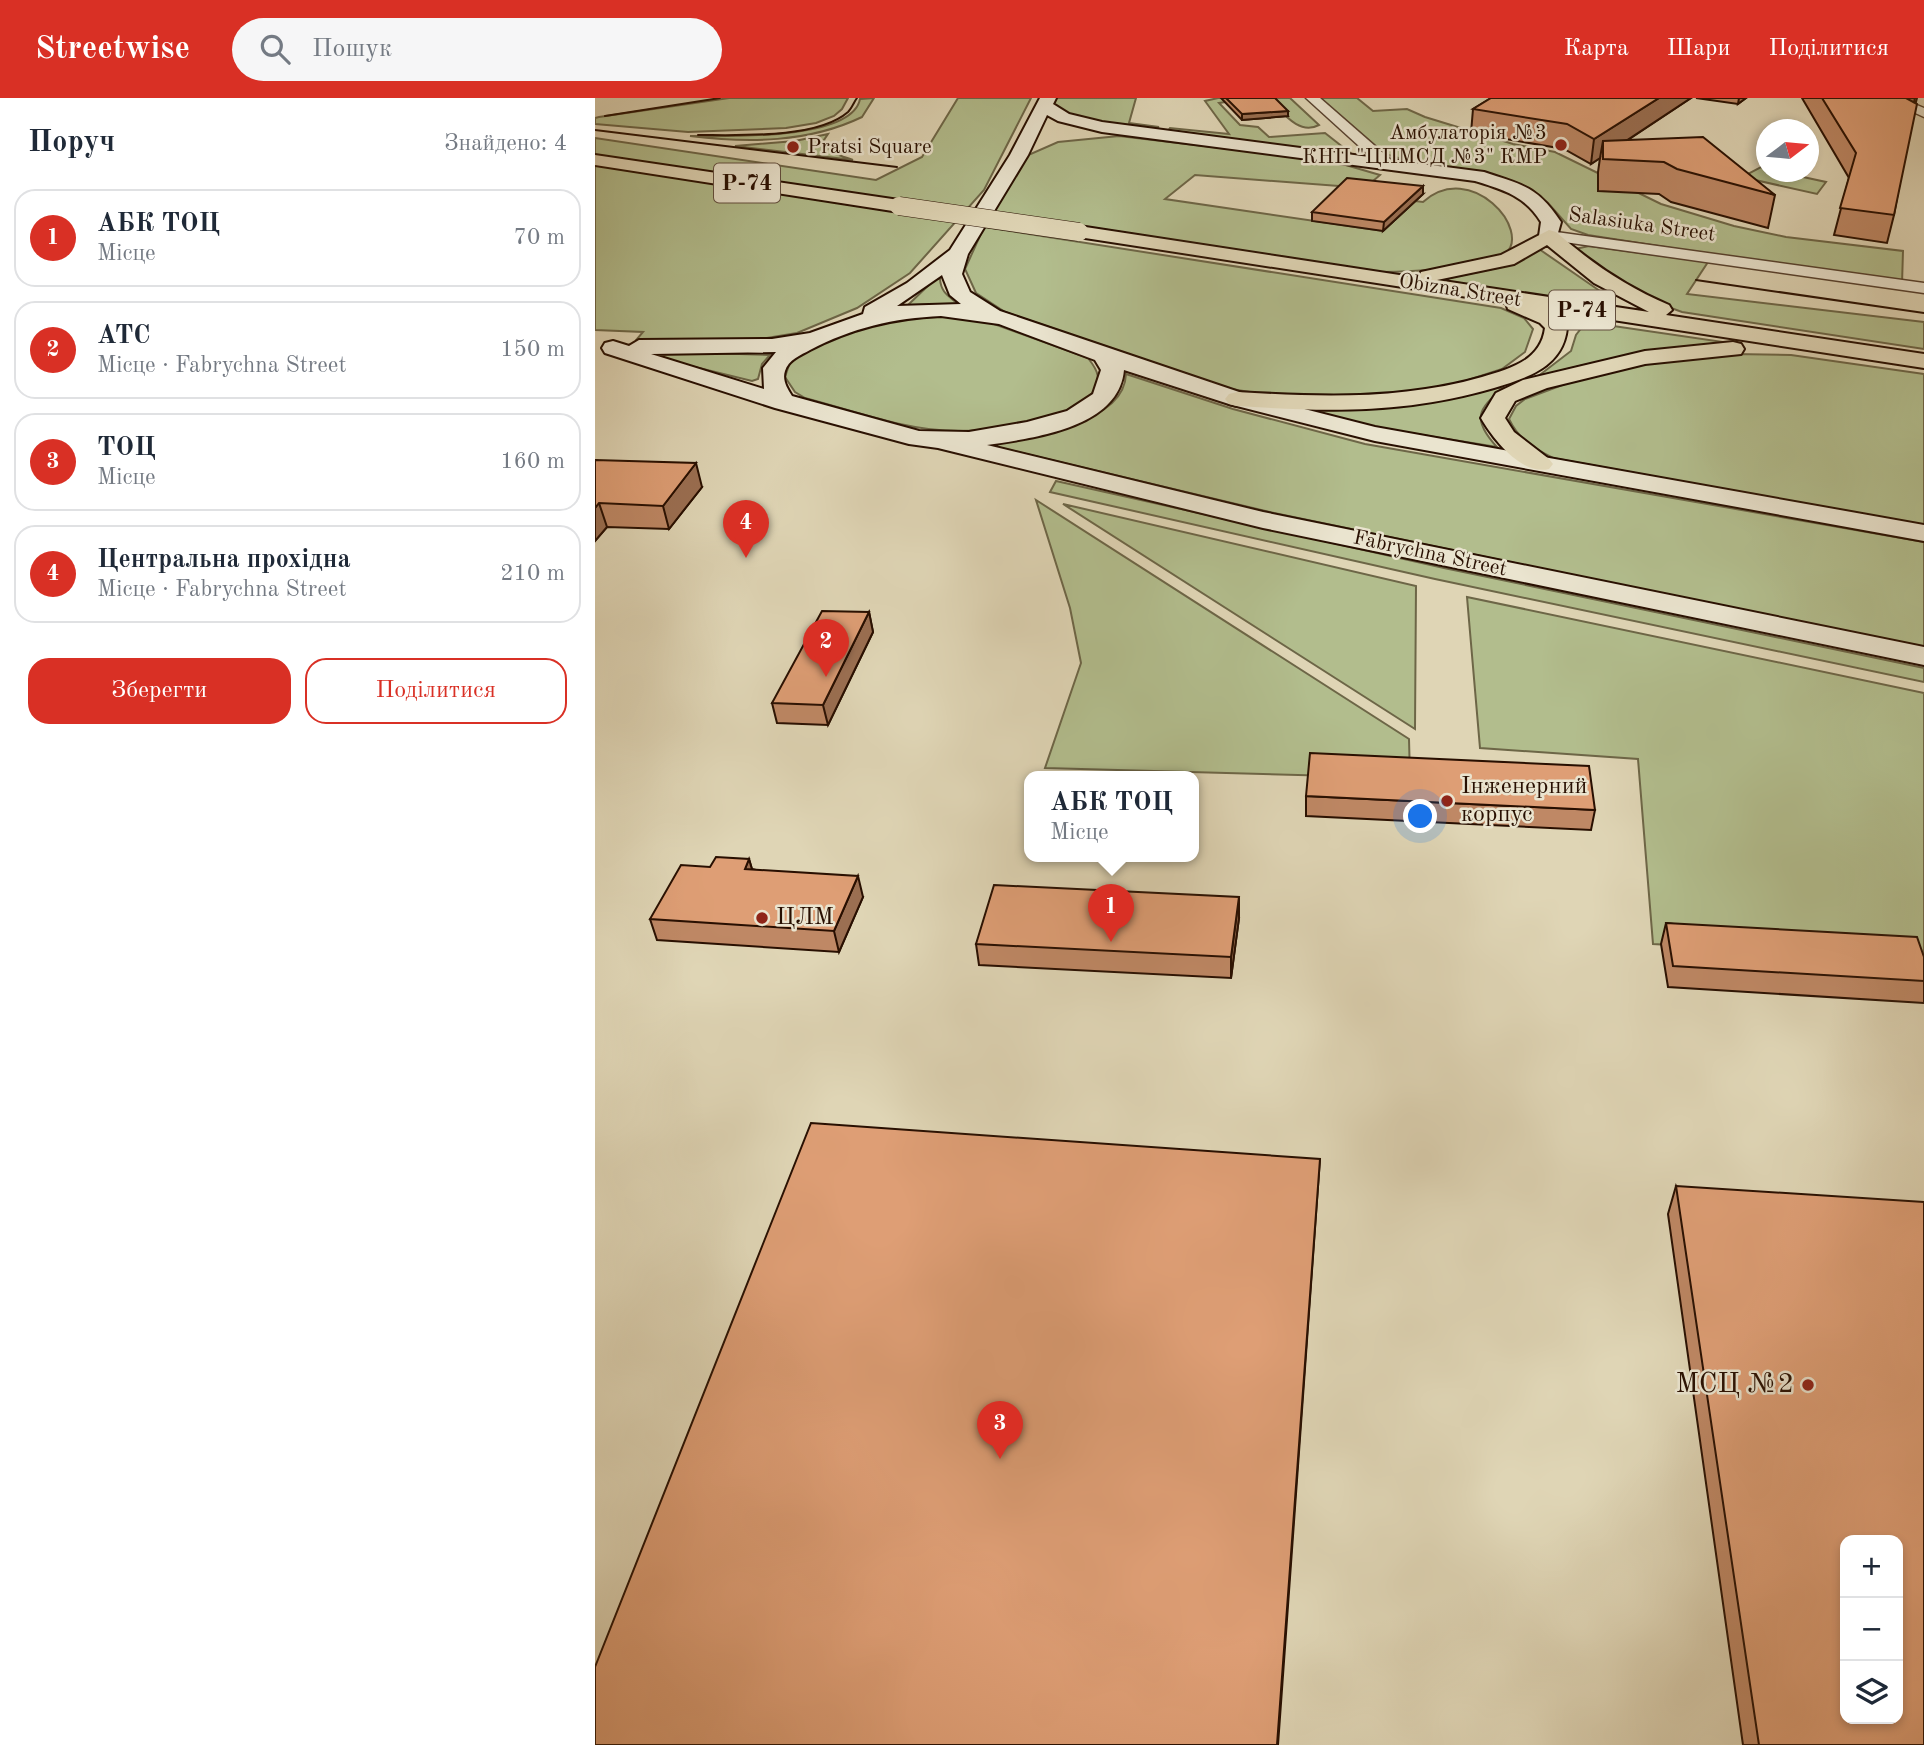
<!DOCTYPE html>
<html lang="uk">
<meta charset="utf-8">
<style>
:root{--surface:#fff;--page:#f6f6f7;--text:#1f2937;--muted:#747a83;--line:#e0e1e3;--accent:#d93025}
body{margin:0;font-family:"Old Standard TT",serif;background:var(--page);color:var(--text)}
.controls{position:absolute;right:21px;bottom:21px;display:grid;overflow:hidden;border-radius:14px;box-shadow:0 4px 10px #0003}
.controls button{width:63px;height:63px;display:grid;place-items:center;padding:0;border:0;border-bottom:2px solid var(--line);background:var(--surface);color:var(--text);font:35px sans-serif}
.compass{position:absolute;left:1161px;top:21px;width:63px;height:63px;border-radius:50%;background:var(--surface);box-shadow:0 4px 10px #0003;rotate:74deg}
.you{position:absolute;left:826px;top:719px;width:24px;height:24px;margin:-18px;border:5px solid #fff;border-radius:50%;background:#1a73e8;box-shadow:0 0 0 10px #1a73e833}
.badge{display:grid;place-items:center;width:46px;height:46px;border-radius:50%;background:var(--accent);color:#fff;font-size:23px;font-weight:700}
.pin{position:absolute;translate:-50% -58px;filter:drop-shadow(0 2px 4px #0008)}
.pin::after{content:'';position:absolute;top:37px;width:24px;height:21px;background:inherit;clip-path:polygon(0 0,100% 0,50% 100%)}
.popup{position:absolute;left:429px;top:673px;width:175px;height:91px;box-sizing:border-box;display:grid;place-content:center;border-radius:14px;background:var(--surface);filter:drop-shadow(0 2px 5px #0005);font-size:23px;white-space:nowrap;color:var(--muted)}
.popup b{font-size:26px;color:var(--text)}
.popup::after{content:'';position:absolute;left:50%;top:100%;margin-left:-14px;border:14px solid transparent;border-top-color:var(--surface)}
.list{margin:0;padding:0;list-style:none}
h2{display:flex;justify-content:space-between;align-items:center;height:91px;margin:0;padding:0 28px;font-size:30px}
h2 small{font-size:23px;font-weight:400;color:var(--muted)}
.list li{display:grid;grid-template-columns:46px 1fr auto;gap:21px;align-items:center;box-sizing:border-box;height:98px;margin:0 14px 14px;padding:0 14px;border:2px solid var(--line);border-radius:21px}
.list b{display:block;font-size:26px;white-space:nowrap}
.list p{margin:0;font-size:23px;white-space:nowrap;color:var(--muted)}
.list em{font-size:23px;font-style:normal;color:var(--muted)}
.actions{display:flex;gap:14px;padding:21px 28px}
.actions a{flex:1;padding:16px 0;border:2px solid var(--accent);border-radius:21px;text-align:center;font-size:24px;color:var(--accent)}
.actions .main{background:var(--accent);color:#fff}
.icon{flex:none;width:38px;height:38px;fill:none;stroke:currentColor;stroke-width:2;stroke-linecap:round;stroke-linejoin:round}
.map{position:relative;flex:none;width:1329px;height:1647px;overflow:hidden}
header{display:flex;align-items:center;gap:42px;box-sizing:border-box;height:98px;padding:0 35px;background:var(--accent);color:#fff}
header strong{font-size:33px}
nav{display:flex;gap:38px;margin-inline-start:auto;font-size:24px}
.search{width:490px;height:63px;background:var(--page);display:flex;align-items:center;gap:18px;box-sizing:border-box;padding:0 24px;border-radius:38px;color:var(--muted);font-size:26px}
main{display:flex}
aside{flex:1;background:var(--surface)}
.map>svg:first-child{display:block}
.green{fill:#b2bd8d;stroke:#6d6647;stroke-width:2}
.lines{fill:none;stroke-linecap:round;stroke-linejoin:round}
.street-casing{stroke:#56402e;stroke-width:3}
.secondary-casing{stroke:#280f01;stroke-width:4}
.primary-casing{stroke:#280f01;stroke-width:4}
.street{fill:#eae4cf;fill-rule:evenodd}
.secondary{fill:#eae4cf;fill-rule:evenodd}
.primary{fill:#dfd5b5;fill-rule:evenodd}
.tram{stroke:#280f01;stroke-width:2}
.primary-bridge-casing{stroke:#280f01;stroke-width:19;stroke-linecap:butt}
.primary-bridge{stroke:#dfd5b5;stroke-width:18}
.wall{fill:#bf8865;stroke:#280f01;stroke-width:2}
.shaded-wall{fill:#9b6f52;stroke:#280f01;stroke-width:2}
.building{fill:#de9e75;stroke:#280f01;stroke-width:2;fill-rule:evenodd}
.poi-dot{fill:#8f2418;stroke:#eae4cf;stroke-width:2.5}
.labels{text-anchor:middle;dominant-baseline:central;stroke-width:5;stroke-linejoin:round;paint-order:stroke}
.far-poi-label{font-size:21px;fill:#280f01;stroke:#eae4cf;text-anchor:end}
.far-street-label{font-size:21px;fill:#280f01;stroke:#eae4cf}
.shield{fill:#eae4cf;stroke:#624f3f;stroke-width:2}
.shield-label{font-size:23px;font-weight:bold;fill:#280f01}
.poi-label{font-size:24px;fill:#280f01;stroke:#eae4cf;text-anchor:start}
.near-poi-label{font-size:28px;fill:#280f01;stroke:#eae4cf;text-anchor:end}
</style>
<header>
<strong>Streetwise</strong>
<div class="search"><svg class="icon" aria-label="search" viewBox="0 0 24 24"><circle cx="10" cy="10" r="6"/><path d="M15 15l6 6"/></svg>Пошук</div>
<nav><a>Карта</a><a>Шари</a><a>Поділитися</a></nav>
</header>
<main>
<aside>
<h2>Поруч<small>Знайдено: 4</small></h2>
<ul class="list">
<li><span class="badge">1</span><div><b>АБК ТОЦ</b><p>Місце</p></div><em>70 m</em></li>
<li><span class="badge">2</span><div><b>АТС</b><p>Місце · Fabrychna Street</p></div><em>150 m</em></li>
<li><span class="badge">3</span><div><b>ТОЦ</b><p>Місце</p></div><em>160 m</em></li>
<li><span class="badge">4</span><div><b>Центральна прохідна</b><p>Місце · Fabrychna Street</p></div><em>210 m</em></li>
</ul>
<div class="actions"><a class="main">Зберегти</a><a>Поділитися</a></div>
</aside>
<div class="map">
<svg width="1329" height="1647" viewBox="0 0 1329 1647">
<rect width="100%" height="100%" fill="#dfd5b5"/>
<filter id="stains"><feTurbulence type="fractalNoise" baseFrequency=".00286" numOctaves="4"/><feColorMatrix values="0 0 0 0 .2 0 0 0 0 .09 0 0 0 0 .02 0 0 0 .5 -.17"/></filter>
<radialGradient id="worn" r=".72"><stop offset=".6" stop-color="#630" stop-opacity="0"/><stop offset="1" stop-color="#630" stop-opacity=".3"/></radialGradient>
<g class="green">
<path d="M134,0H253L247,11L239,18L221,25L191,30L93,34L0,26V20L4,19Z"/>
<path d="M279,0L267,19C213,45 153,45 95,38C129,38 257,43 265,1Z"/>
<path d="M363,0H436L389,92L315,175L262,210L202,235L153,243L42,241L48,234L0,232V40L281,82L327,59Z"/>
<path d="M458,0H541L534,25L564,29C535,36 481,25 457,8Z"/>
<path d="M623,0H657L624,5L645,27L663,29L674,39L730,35L758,57L573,33L575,30L634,36L610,3Z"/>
<path d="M673,0H695L724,27C703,38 687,13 673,0Z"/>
<path d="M720,0H762L778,13L812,11L830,19L918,46L960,54L1066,106L1139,128L1191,139L1308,153L1307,186L993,137L976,131L953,105L938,93L886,75L807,61L784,54Z"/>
<path d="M233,36L229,42C232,55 247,58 258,62L140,48L200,43Z"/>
<path d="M524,38L737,63L785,77L770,90L600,77L570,101L788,133L820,103L828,104C876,61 938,133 910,156C892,170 811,174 786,174L394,114L431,58L463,44Z"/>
<path d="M1166,69L1171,71V74H1185L1231,84L1222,96L1147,79Z"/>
<path d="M389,129L906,210L929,220L938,231L930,254L907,271L867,284L823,295L779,301L680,298L636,291L410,214L381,195L370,171Z"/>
<path d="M994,148L1113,164L1092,196L1329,224V251L1087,214L1049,200L980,151Z"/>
<path d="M944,151L1018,202L1019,206L1005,207L839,183L907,169L927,162Z"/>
<path d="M340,181H345C346,195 354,198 363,206L313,207Z"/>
<path d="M350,217L388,222L493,260C504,274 507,281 496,297C482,314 454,321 433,325C409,329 387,333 363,333C312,333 259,313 210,300L200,294L190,279L195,264L205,257L250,235L297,221Z"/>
<path d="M991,224L1128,244L1127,247C1063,250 1003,262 942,279L976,253L981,237Z"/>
<path d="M46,253L175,257L167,266L163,281L157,283L43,255Z"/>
<path d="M1139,256L1196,257L1329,276V428L958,360C938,350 924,342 914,321L921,308L930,301L986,280L1027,269Z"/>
<path d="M531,276L638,311L770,346L1329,444V550L679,415L389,346L488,322C509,313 530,301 531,276Z"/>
<path d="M897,290H909C882,310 877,322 902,349L778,329L695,310C768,314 826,307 897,290Z"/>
<path d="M461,383L849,470L1329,570V584L840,481L455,394Z"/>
<path d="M441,402L814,641L815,680L450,670L486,565L475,510Z"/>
<path d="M468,406L821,488L820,631Z"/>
<path d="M872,499L1329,595V861L1058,846L1043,661L885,650Z"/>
</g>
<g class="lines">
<g class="street-casing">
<g id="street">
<path d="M711,0H725L796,62V68H786Z"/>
<path d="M1288,0H1305L1329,10V19Z"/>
<path d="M954,133L1329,185V195L948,141L946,138Z"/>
</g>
</g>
<g class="secondary-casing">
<path id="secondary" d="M445,0H461L458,6L474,16L507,24L889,74C928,87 942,88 966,124L961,142H947L944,138L946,124C930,98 909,92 880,83L507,34L463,23L452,17L433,57L373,156L367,176L375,194L405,213L650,296L780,329L1329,427V443L780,343L634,306L529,272C524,330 438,340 392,347L668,414L1329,549V567L668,430L343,350L314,346L180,310L10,255L7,250L10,245L18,243L34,248L44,242L177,241L215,235L268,216L270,209L312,185L355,152L415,57ZM347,177L355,197L366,206L302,208ZM346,218L404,226L500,262L506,272L498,296L472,313L432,324L374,334L324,333L197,298C192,290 187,282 190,273C193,262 206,257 215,252C257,230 299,220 346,218ZM181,254L168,270L169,291L56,256Z"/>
</g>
<g class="primary-casing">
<g id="primary">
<path d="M0,57L304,102L313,108L304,114L0,67Z"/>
<path d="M484,128L824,180L826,174L906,157L954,132L961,134C995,164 1031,189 1074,207L1077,212L1071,217L1329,256V270L953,212L961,215L972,230C968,269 932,280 899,290C809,316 734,314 642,308L634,306L630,301L634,296L642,294C725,299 806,302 887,279C914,271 946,263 950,230L945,225L913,211L911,205L477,138L474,134ZM952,147L999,185L1054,214L842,182L919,166Z"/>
<path d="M1138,244L1146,246L1149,251L1146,256L1050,266L952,290L920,303L910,320L919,334L954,361L958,366L954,371C927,378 898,341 886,320L901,295L928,282L1050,253Z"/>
</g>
</g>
<use href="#street" class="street"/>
<use href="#secondary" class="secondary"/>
<use href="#primary" class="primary"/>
<g class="tram">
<path d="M10,18L125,0"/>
<path d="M0,32L302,69"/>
<path d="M103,37C143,37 222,41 253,14C257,10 259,4 262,0"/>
<path d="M1101,182L1329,215"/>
</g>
<g class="primary-bridge-casing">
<path id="primary-bridge" d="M304,108L484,134"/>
</g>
<use href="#primary-bridge" class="primary-bridge"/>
</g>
<g class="wall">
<path d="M626,0H680L693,18L647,22Z"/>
<path d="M896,0H1096L1033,42L1180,97L1173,130L1076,104L1064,96L1003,93V74L1005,60L996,66L969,51L876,35L878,11Z"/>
<path d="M1101,0H1151L1143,6Z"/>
<path d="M1207,0H1322L1321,4L1319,3V5L1299,117L1292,145L1239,137L1254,80Z"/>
<path d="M828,96L788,133L717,123V114Z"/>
<path d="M0,362L107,389L74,431L12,429L0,443Z"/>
<path d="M274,514L278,534L233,627L182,625L177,605Z"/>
<path d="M711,698L1000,712L996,732L711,718Z"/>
<path d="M154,761L157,771L268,799L244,854L62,842L55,821L115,769Z"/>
<path d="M644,820L636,880L384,867L381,846Z"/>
<path d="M1071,825L1329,859V905L1073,889L1066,846Z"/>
<path d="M1081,1088L1329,1647H1148L1073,1116Z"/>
</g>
<g class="shaded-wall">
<path d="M1064,0H1096L1008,58V43L1005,60L996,66L999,41Z"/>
<path d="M1144,0H1151L1143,6Z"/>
<path d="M1300,0H1320L1316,16Z"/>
<path d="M693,13V18L647,22V16Z"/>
<path d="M828,88V96L788,133L789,124Z"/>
<path d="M101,365L107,389L74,431L68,408Z"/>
<path d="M4,405L12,429L0,443V410Z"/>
<path d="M274,514L278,534L233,627L228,607Z"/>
<path d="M154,761L160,782L150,771Z"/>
<path d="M263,778L268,799L244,854L239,833Z"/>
<path d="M644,799V820L636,880V859Z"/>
<path d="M725,1061L683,1647H682Z"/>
</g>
<g class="building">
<path d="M631,0H680L693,13L647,16Z"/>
<path d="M896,0H1064L999,41L972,26L878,11Z"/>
<path d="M1227,0H1311L1322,6L1299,117L1245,110L1261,55Z"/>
<path d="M1108,39L1180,97L1082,71L1069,64L1008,61V43Z"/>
<path d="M752,80L828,88L789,124L717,114Z"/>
<path d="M0,362L101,365L68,408L4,405L0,410Z"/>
<path d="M227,513L274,514L228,607L177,605Z"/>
<path d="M715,655L994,668L1000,712L711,698Z"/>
<path d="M121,759L154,761L150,771L263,778L239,833L55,821L86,767L115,769Z"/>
<path d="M399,787L644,799L636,859L381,846Z"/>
<path d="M1071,825L1322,839L1329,859V883L1078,868Z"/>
<path d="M216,1025L725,1061L682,1647H0V1569Z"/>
<path d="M1081,1088L1329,1104V1647H1164ZM1250,1442H1303V1621H1250Z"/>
</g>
<g class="poi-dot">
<circle cx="966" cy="47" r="7"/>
<circle cx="198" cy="49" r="7"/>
<circle cx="852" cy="703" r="7"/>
<circle cx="167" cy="820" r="7"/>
<circle cx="1213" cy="1287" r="7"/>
</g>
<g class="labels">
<g class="far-poi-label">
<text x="952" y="35">Амбулаторія №3<tspan x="952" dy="24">КНП "ЦПМСД №3" КМР</tspan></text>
<text x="212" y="49" text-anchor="start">Pratsi Square</text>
</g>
<g class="far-street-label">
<text transform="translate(1047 127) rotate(8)">Salasiuka Street</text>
<text transform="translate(865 193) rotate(9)">Obizna Street</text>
<text transform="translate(835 456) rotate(12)">Fabrychna Street</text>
</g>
<g class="shield">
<rect x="119" y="65.5" width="66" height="39" rx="5"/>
<rect x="954" y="192.5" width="66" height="39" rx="5"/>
</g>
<g class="shield-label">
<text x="152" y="85">Р-74</text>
<text x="987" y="212">Р-74</text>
</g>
<g class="poi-label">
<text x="866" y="689">Інженерний<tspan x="866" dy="28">корпус</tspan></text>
<text x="181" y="820">ЦЛМ</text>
</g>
<g class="near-poi-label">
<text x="1199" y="1287">МСЦ №2</text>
</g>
</g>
<rect width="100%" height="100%" filter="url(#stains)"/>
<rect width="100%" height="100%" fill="url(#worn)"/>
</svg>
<div class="controls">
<button>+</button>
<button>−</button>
<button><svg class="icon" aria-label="layers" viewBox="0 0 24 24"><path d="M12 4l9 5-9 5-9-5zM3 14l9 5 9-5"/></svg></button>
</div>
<svg class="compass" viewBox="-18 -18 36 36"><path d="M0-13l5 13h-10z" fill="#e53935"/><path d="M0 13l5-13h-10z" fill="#747a83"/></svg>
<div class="you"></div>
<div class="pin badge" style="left:516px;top:844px">1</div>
<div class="popup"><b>АБК ТОЦ</b>Місце</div>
<div class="pin badge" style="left:231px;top:579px">2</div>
<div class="pin badge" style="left:405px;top:1361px">3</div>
<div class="pin badge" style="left:151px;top:460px">4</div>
</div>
</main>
